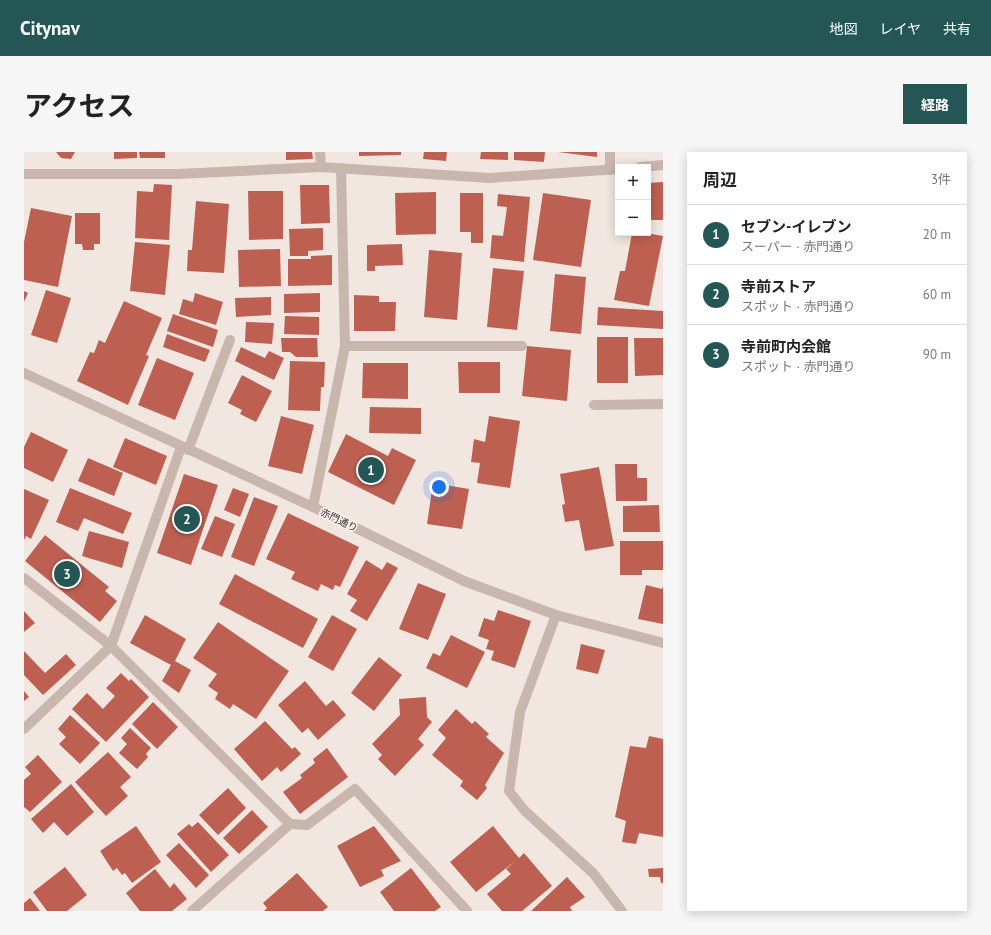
<!DOCTYPE html>
<html lang="ja">
<meta charset="utf-8">
<style>
:root{--surface:#fff;--page:#f6f6f6;--text:#222;--muted:#767676;--line:#e0e0e0;--accent:#235654}
body{margin:0;font-family:"PT Sans","Noto Sans JP",sans-serif;background:var(--page);color:var(--text)}
.controls{position:absolute;right:12px;top:12px;display:grid;overflow:hidden;border-radius:0px;box-shadow:0 2px 10px #0003}
.controls button{width:36px;height:36px;display:grid;place-items:center;padding:0;border:0;border-bottom:1px solid var(--line);background:var(--surface);color:var(--text);font:20px sans-serif}
.you{position:absolute;left:415px;top:335px;width:14px;height:14px;margin:-10px;border:3px solid #fff;border-radius:50%;background:#1a73e8;box-shadow:0 0 0 6px #1a73e833}
.badge{display:grid;place-items:center;width:26px;height:26px;border-radius:50%;background:var(--accent);color:#fff;font-size:13px;font-weight:700}
.pin{position:absolute;translate:-50% -50%;border:2px solid #fff;box-shadow:0 1px 4px #0006}
.list{margin:0;padding:0;list-style:none}
h2{display:flex;justify-content:space-between;align-items:center;height:52px;margin:0;padding:0 16px;font-size:17px}
h2 small{font-size:13px;font-weight:400;color:var(--muted)}
.list li{display:grid;grid-template-columns:26px 1fr auto;gap:12px;align-items:center;box-sizing:border-box;height:60px;padding:0 16px;border-top:1px solid var(--line)}
.list b{display:block;font-size:15px;white-space:nowrap}
.list p{margin:0;font-size:13px;white-space:nowrap;color:var(--muted)}
.list em{font-size:13px;font-style:normal;color:var(--muted)}
.map{position:relative;flex:none;width:639px;height:759px;overflow:hidden;border-radius:0px}
header{display:flex;align-items:center;gap:24px;box-sizing:border-box;height:56px;padding:0 20px;background:var(--accent);color:#fff}
header strong{font-size:19px}
nav{display:flex;gap:22px;margin-inline-start:auto;font-size:14px}
.intro{display:flex;align-items:center;justify-content:space-between;box-sizing:border-box;height:96px;padding:0 24px}
h1{margin:0;font-size:28px}
.button{padding:10px 18px;border-radius:0px;background:var(--accent);color:#fff;font-size:14px;font-weight:700}
main{display:flex;gap:24px;padding:0 24px}
aside{flex:1;background:var(--surface);border-radius:0px;box-shadow:0 2px 10px #0003}
.map>svg:first-child{display:block}
.building{fill:#bd6052}
.lines{fill:none;stroke-linecap:round;stroke-linejoin:round}
.lane{stroke:#c9b6ac;stroke-width:10}
.street{stroke:#c9b6ac;stroke-width:10}
.labels{text-anchor:middle;dominant-baseline:central;stroke-width:3.5;stroke-linejoin:round;paint-order:stroke}
.street-label{font-size:10px;fill:#382d2b;stroke:#f9f2ec}
</style>
<header>
<strong>Citynav</strong>
<nav><a>地図</a><a>レイヤ</a><a>共有</a></nav>
</header>
<div class="intro"><h1>アクセス</h1><a class="button">経路</a></div>
<main>
<div class="map">
<svg width="639" height="759" viewBox="0 0 639 759">
<rect width="100%" height="100%" fill="#f1e7e0"/>
<g class="building">
<path d="M32,0H51L47,7L37,6Z"/>
<path d="M90,0H113V6L90,7Z"/>
<path d="M115,0H141V6H116Z"/>
<path d="M262,0H288L289,7L262,8Z"/>
<path d="M335,0H377V3L335,4Z"/>
<path d="M400,0H423L422,9L399,7Z"/>
<path d="M457,0H484V8L456,7Z"/>
<path d="M490,0H521L520,10L490,8Z"/>
<path d="M534,0H573V5Z"/>
<path d="M639,30V68H624V31Z"/>
<path d="M130,32L148,33L145,88L111,86L113,39L129,40Z"/>
<path d="M276,33H305L306,71L277,72Z"/>
<path d="M224,39H259V87L225,88Z"/>
<path d="M412,40V82L372,83L371,41Z"/>
<path d="M436,41H459V91H447V80H436Z"/>
<path d="M519,41L567,48L557,115L509,108Z"/>
<path d="M474,42L506,45L500,110L466,106L468,83L479,84L483,55L473,54Z"/>
<path d="M172,49L205,52L200,121L163,119L164,98H168Z"/>
<path d="M7,56L48,64L34,135L0,128V90Z"/>
<path d="M51,61H76V92H70V98H59L58,92H51Z"/>
<path d="M299,76V98L284,99V104H266L265,77Z"/>
<path d="M608,81H622L639,84L625,154L590,148L596,119H601Z"/>
<path d="M111,90L146,93L141,143L106,139Z"/>
<path d="M378,92L379,113L351,114V119H343V93Z"/>
<path d="M256,97L257,134L215,135L214,98Z"/>
<path d="M405,98L438,101L433,168L400,165Z"/>
<path d="M308,103V133L264,134V107H287V104Z"/>
<path d="M469,116L500,119L493,178L463,175Z"/>
<path d="M531,122L562,125L557,182L526,179Z"/>
<path d="M22,138L47,146L33,191L7,183Z"/>
<path d="M0,139L4,141L0,150Z"/>
<path d="M171,141L199,150L192,173L155,162L159,147L169,150Z"/>
<path d="M296,141V160L260,161V142Z"/>
<path d="M330,143L355,144V150H372L371,179H330Z"/>
<path d="M247,145V163L212,165L211,146Z"/>
<path d="M100,149L138,166L122,203L125,204L104,253L53,229L66,200L70,201L75,188L81,191Z"/>
<path d="M574,155L639,159V177L573,173Z"/>
<path d="M149,162L194,178L189,195L143,179Z"/>
<path d="M261,164L295,165V183L260,182Z"/>
<path d="M222,170L250,171L248,192L221,190Z"/>
<path d="M143,182L186,198L181,210L139,195Z"/>
<rect x="573" y="185" width="31" height="46"/>
<path d="M257,186H293L294,205H272L266,200H258Z"/>
<path d="M610,186H639V223L611,224Z"/>
<path d="M503,194L547,198L543,249L498,244Z"/>
<path d="M217,195L241,206L245,199L260,206L250,228L211,209Z"/>
<path d="M133,206L170,221L151,268L114,253Z"/>
<path d="M266,209L301,210L300,235H297L296,259L264,258Z"/>
<path d="M434,210H476V241H435Z"/>
<path d="M339,211H384V247L338,246Z"/>
<path d="M218,223L248,239L232,270L216,262L218,258L204,251Z"/>
<path d="M346,255L397,256V282L345,281Z"/>
<path d="M257,264L290,273L278,322L244,314Z"/>
<path d="M465,264L496,269L486,336L453,331L456,311L447,310L450,287L461,290Z"/>
<path d="M7,280L44,298L29,330L0,316V295Z"/>
<path d="M322,282L364,304L368,296L392,308L370,353L304,320Z"/>
<path d="M101,286L143,304L132,333L89,315Z"/>
<path d="M64,306L99,321L90,344L54,329Z"/>
<path d="M591,312H613V326H623V349H592Z"/>
<path d="M575,315L590,394L561,399L555,368L541,370L538,353L541,352L536,322Z"/>
<path d="M160,322L194,333L167,413L133,401Z"/>
<path d="M409,331L445,337L438,377L403,372Z"/>
<path d="M46,336L108,361L99,382L60,366L54,379L32,370Z"/>
<path d="M209,336L225,342L216,365L200,358Z"/>
<path d="M0,337L25,348L7,387L2,384L0,388Z"/>
<path d="M230,345L254,354L230,414L207,405Z"/>
<path d="M635,353L636,380H599V354Z"/>
<path d="M264,361L335,395L316,435L311,433L309,438L297,432L294,439L267,427L271,420L242,407Z"/>
<path d="M191,364L211,372L198,405L177,397Z"/>
<path d="M65,379L105,390L98,416L58,404Z"/>
<path d="M21,383L85,435L81,439L93,449L76,470L1,409Z"/>
<path d="M596,389H639V418H618V423H596Z"/>
<path d="M342,408L358,418L363,410L374,416L343,469L326,459L333,448L323,442Z"/>
<path d="M211,422L294,467L279,496L195,452Z"/>
<path d="M394,431L422,442L404,488L375,477Z"/>
<path d="M622,433L638,437L639,434V472L614,467Z"/>
<path d="M474,458L507,469L491,516L467,508L470,499L462,497L465,488L454,484L460,466L470,469Z"/>
<path d="M0,459L11,471L0,480Z"/>
<path d="M121,463L162,487L151,509L167,518L155,541L138,529L147,513L106,491Z"/>
<path d="M308,463L333,477L309,519L284,505Z"/>
<path d="M194,470L265,519L232,567L209,552L206,557L191,547L194,541L184,534L193,522L169,506Z"/>
<path d="M427,483L461,500L443,536L402,516L409,501L416,504Z"/>
<path d="M557,492L581,498L574,522L552,517Z"/>
<path d="M0,499L21,521L42,502L52,513L19,543L0,523Z"/>
<path d="M355,505L378,523L350,559L327,541Z"/>
<path d="M97,521L105,529L107,527L125,545L82,590L48,557L63,541L79,557L91,544L82,536Z"/>
<path d="M281,529L302,554L309,548L322,563L294,588L284,576L278,581L254,553Z"/>
<path d="M0,539L5,545L0,549Z"/>
<path d="M402,545L403,565L408,570L394,587L400,593L371,624L354,607L358,603L348,592L376,563L375,547Z"/>
<path d="M129,550L154,575L133,597L108,572Z"/>
<path d="M432,557L448,572L451,569L465,582L462,585L480,601L461,633L463,636L453,648L436,634L439,629L408,603L422,586L414,578Z"/>
<path d="M46,563L76,591L56,612L35,592L42,585L34,577Z"/>
<path d="M241,569L268,597L271,595L277,602L257,620L253,615L238,629L210,597Z"/>
<path d="M106,576L127,596L122,602L124,605L113,617L95,601L103,592L97,586Z"/>
<path d="M625,584L639,587V685L615,681L612,692L598,690L602,669L591,665L606,594L622,596Z"/>
<path d="M303,596L324,625L276,662L259,640L278,626L276,623L291,611L289,607Z"/>
<path d="M84,600L107,625L96,635L104,644L82,664L51,630Z"/>
<path d="M14,603L38,630L6,660L0,655V628L7,622L1,615Z"/>
<path d="M47,632L70,660L43,684L30,670L19,681L7,667Z"/>
<path d="M204,636L222,656L194,683L175,663Z"/>
<path d="M228,658L244,675L215,702L199,686Z"/>
<path d="M174,670L205,703L187,720L153,682L165,672L168,675Z"/>
<path d="M112,674L137,710L108,731L101,721L98,723L93,716L89,719L76,699Z"/>
<path d="M350,674L377,709L357,718L360,724L336,735L313,694Z"/>
<path d="M469,674L495,706L500,701L528,734L498,759H478L463,742L487,722L482,717L491,709L452,740L426,710Z"/>
<path d="M155,691L185,723L172,736L142,703Z"/>
<path d="M41,715L63,743L43,759H23L9,740Z"/>
<path d="M387,716L417,755L411,759H370L356,740Z"/>
<path d="M639,716V731H637L636,725H625L624,717Z"/>
<path d="M131,717L146,736L150,731L163,747L148,759H116L102,741Z"/>
<path d="M273,721L304,755L299,759H240L243,756L239,751Z"/>
<path d="M543,725L561,745L546,755L548,759H507Z"/>
<path d="M6,746L16,759H0V751Z"/>
</g>
<g class="lines">
<g class="lane">
<path d="M586,18V0"/>
<path d="M321,194H498"/>
<path d="M570,253L639,252"/>
<path d="M164,298L206,188"/>
<path d="M532,463L496,560L485,639L501,659L569,721L598,759"/>
</g>
<g class="street">
<path d="M296,0L297,15"/>
<path d="M616,15L639,13"/>
<path d="M0,22H154L297,15L466,26L594,17"/>
<path d="M0,221L289,355L440,429L532,463L639,491"/>
<path d="M289,355L321,194L317,16"/>
<path d="M0,426L87,494L266,672"/>
<path d="M0,577L87,494L157,295"/>
<path d="M168,759L266,672L283,673L331,637L443,759"/>
</g>
</g>
<g class="labels">
<g class="street-label">
<text transform="translate(315 368) rotate(26)">赤門通り</text>
</g>
</g>
</svg>
<div class="controls">
<button>+</button>
<button>−</button>
</div>
<div class="you"></div>
<div class="pin badge" style="left:347px;top:318px">1</div>
<div class="pin badge" style="left:163px;top:367px">2</div>
<div class="pin badge" style="left:43px;top:422px">3</div>
</div>
<aside>
<h2>周辺<small>3件</small></h2>
<ul class="list">
<li><span class="badge">1</span><div><b>セブン-イレブン</b><p>スーパー · 赤門通り</p></div><em>20 m</em></li>
<li><span class="badge">2</span><div><b>寺前ストア</b><p>スポット · 赤門通り</p></div><em>60 m</em></li>
<li><span class="badge">3</span><div><b>寺前町内会館</b><p>スポット · 赤門通り</p></div><em>90 m</em></li>
</ul>
</aside>
</main>
